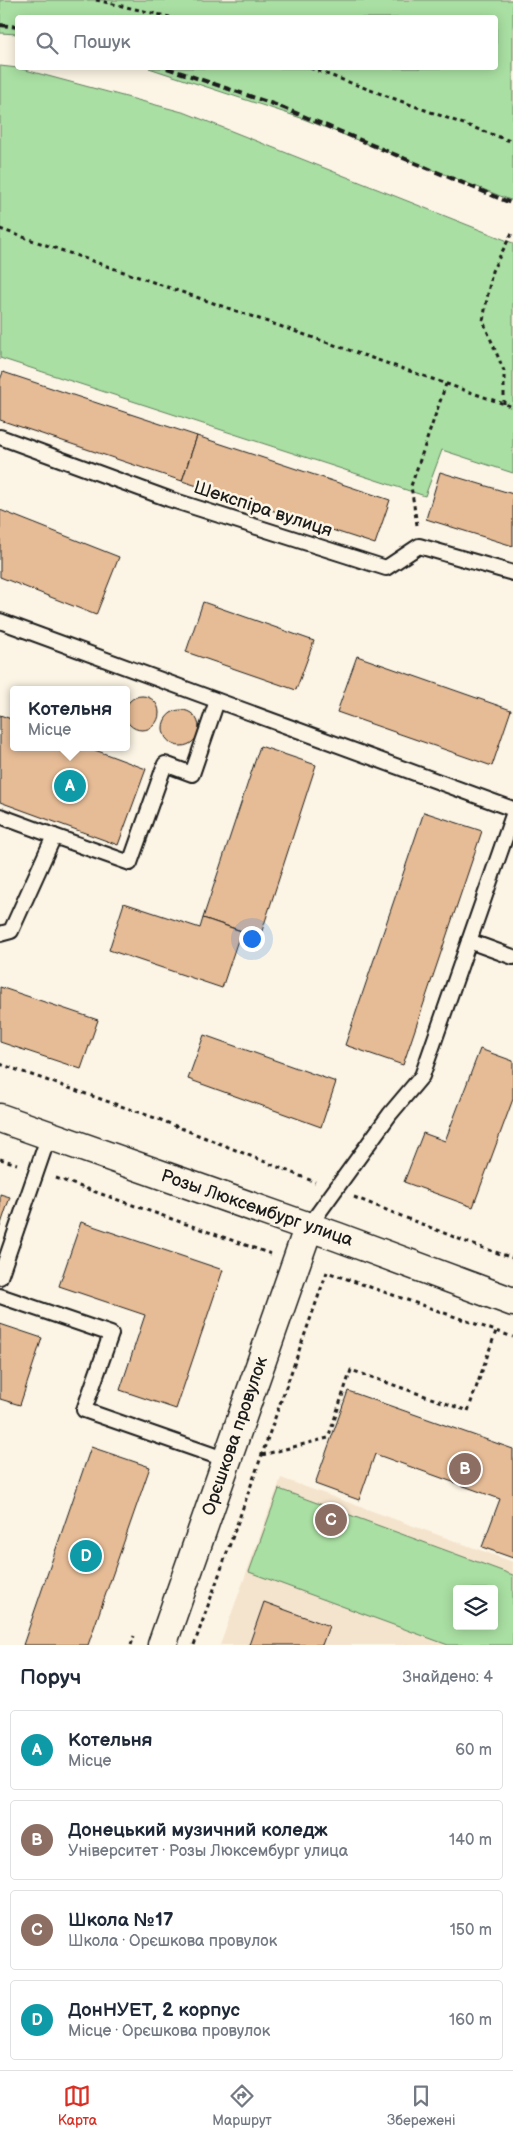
<!DOCTYPE html>
<html lang="uk">
<meta charset="utf-8">
<style>
:root{--surface:#fff;--page:#f2f2f3;--text:#1f2937;--muted:#747a83;--line:#e0e1e3;--accent:#d93025}
body{margin:0;font-family:"Balsamiq Sans",sans-serif;background:var(--page);color:var(--text)}
.controls{position:absolute;right:15px;bottom:15px;display:grid;overflow:hidden;border-radius:5px;box-shadow:0 2px 12px #0003}
.controls button{width:45px;height:45px;display:grid;place-items:center;padding:0;border:0;border-bottom:1px solid var(--line);background:var(--surface);color:var(--text);font:25px sans-serif}
.you{position:absolute;left:251px;top:938px;width:18px;height:18px;margin:-12px;border:4px solid #fff;border-radius:50%;background:#1a73e8;box-shadow:0 0 0 8px #1a73e833}
.badge{display:grid;place-items:center;width:32px;height:32px;border-radius:50%;background:var(--accent);color:#fff;font-size:16px;font-weight:700}
.pin{position:absolute;translate:-50% -50%;border:2px solid #fff;box-shadow:0 1px 5px #0006}
.popup{position:absolute;left:10px;top:686px;width:120px;height:65px;box-sizing:border-box;display:grid;place-content:center;border-radius:5px;background:var(--surface);filter:drop-shadow(0 1px 4px #0005);font-size:16px;white-space:nowrap;color:var(--muted)}
.popup b{font-size:19px;color:var(--text)}
.popup::after{content:'';position:absolute;left:50%;top:100%;margin-left:-10px;border:10px solid transparent;border-top-color:var(--surface)}
.list{margin:0;padding:0;list-style:none}
h2{display:flex;justify-content:space-between;align-items:center;height:65px;margin:0;padding:0 20px;font-size:21px}
h2 small{font-size:16px;font-weight:400;color:var(--muted)}
.list li{display:grid;grid-template-columns:32px 1fr auto;gap:15px;align-items:center;box-sizing:border-box;height:80px;margin:0 10px 10px;padding:0 10px;border:1px solid var(--line);border-radius:5px}
.list b{display:block;font-size:19px;white-space:nowrap}
.list p{margin:0;font-size:16px;white-space:nowrap;color:var(--muted)}
.list em{font-size:16px;font-style:normal;color:var(--muted)}
.icon{flex:none;width:28px;height:28px;fill:none;stroke:currentColor;stroke-width:2;stroke-linecap:round;stroke-linejoin:round}
.map{position:relative;flex:none;width:513px;height:1645px;overflow:hidden}
.search{position:absolute;background:var(--surface);box-shadow:0 2px 12px #0003;left:15px;right:15px;top:15px;height:55px;display:flex;align-items:center;gap:12px;box-sizing:border-box;padding:0 18px;border-radius:5px;color:var(--muted);font-size:19px}
.sheet{height:425px;background:var(--surface)}
nav{display:flex;justify-content:space-around;align-items:center;box-sizing:border-box;height:70px;border-top:1px solid var(--line);background:var(--surface);font-size:14px;color:var(--muted)}
nav a{display:grid;justify-items:center;gap:2px}
nav .on{color:var(--accent)}
.map>svg:first-child{display:block}
.built{fill:#f5e4cd;fill-rule:evenodd}
.green{fill:#a9dfa2;stroke:#627e5f;fill-rule:evenodd}
.building{fill:#e6bc96;stroke:#1c1c1c}
.lines{fill:none;stroke-linecap:round;stroke-linejoin:round}
.lane-casing{stroke:#1c1c1c;stroke-width:18}
.street-casing{stroke:#1c1c1c;stroke-width:31}
.secondary-casing{stroke:#1c1c1c;stroke-width:31}
.path{stroke:#1c1c1c;stroke-width:3;stroke-dasharray:4 4;stroke-linecap:butt}
.lane{stroke:#fcf5e5;stroke-width:14}
.street{stroke:#fcf5e5;stroke-width:28}
.secondary{stroke:#fcf5e5;stroke-width:28}
.rail{stroke:#1c1c1c;stroke-width:4;stroke-dasharray:8 4;stroke-linecap:butt}
.labels{text-anchor:middle;dominant-baseline:central;stroke-width:5;stroke-linejoin:round;paint-order:stroke}
.street-label{font-size:18px;fill:#1c1c1c;stroke:#fcf5e5}
</style>
<div class="map">
<svg width="513" height="1645" viewBox="0 0 513 1645">
<rect width="100%" height="100%" fill="#fcf5e5"/>
<filter id="ink" filterUnits="userSpaceOnUse"><feTurbulence type="fractalNoise" baseFrequency=".02" numOctaves="2"/><feDisplacementMap in="SourceGraphic" scale="10" xChannelSelector="R" yChannelSelector="G"/><feConvolveMatrix kernelMatrix="1 2 1 2 8 2 1 2 1" color-interpolation-filters="sRGB"/></filter>
<g filter="url(#ink)">
<path class="built" d="M281,1478L513,1562V1645H220ZM457,1589H494V1626H457Z"/>
<g class="green">
<path d="M0,0H513V201L301,118L149,68H496V18H18L17,34L0,33Z"/>
<path d="M0,66L18,68L186,113L513,243V473L442,450L425,496L0,358Z"/>
<path d="M279,1489L513,1575V1645H448L249,1572ZM457,1589H494V1626H457Z"/>
</g>
<g class="building">
<path d="M3,372L197,436L182,481L0,420V380Z"/>
<path d="M197,436L390,500L375,544L182,481Z"/>
<path d="M440,472L513,494V546L426,519Z"/>
<path d="M0,510L119,557L96,615L0,577Z"/>
<path d="M203,602L314,641L296,690L186,652Z"/>
<path d="M357,656L511,710L492,766L337,712Z"/>
<circle cx="142" cy="713" r="17"/>
<circle cx="181" cy="728" r="18"/>
<path d="M0,715L14,720V747H87L146,769L118,845L0,802Z"/>
<path d="M260,746L316,765L260,937L203,918Z"/>
<path d="M424,812L482,831L403,1065L345,1045Z"/>
<path d="M124,903L200,928L203,918L241,931L222,988L109,950Z"/>
<path d="M0,987L98,1020L81,1069L0,1042Z"/>
<path d="M204,1035L336,1082L321,1127L188,1079Z"/>
<path d="M480,1049L513,1061V1099L473,1207L404,1182L423,1133L445,1141Z"/>
<path d="M0,1194L10,1197L0,1227Z"/>
<path d="M81,1222L223,1270L176,1409L120,1390L145,1315L59,1286Z"/>
<path d="M0,1324L42,1338L20,1405L0,1399Z"/>
<path d="M348,1391L513,1449V1558L482,1547L500,1499L375,1454L359,1500L315,1484Z"/>
<path d="M91,1447L150,1467L88,1645H23Z"/>
<path d="M264,1602L329,1626L322,1645H249Z"/>
</g>
<g class="lines">
<g class="lane-casing">
<g id="lane">
<path d="M0,437L169,499L386,568L419,546L513,573"/>
<path d="M0,621L513,809"/>
<path d="M0,816L54,836L11,931L0,934"/>
<path d="M54,836L130,863L165,764L192,774L217,701"/>
<path d="M469,941L513,957"/>
<path d="M309,1226L390,1114L422,1076L513,815"/>
<path d="M0,1277L49,1135"/>
<path d="M0,1296L111,1334L84,1410L227,1460"/>
</g>
</g>
<g class="street-casing">
<path id="street" d="M162,1645L309,1226"/>
</g>
<g class="secondary-casing">
<path id="secondary" d="M0,1118L338,1237L513,1302"/>
</g>
<g class="path">
<path d="M96,0L174,18"/>
<path d="M310,68L513,142"/>
<path d="M0,229L513,407"/>
<path d="M504,404V371L483,321L492,271L513,231"/>
<path d="M417,525L411,486L446,384"/>
<path d="M0,1064L161,1120L315,1182"/>
<path d="M0,1159L17,1164"/>
<path d="M56,1178L271,1254"/>
<path d="M354,1197L474,1245L513,1258"/>
<path d="M262,1455L328,1438L351,1370L468,1411L496,1331"/>
<path d="M131,1645L134,1636"/>
<path d="M194,1645L327,1272L513,1337"/>
</g>
<use href="#lane" class="lane"/>
<use href="#street" class="street"/>
<use href="#secondary" class="secondary"/>
<g class="rail">
<path d="M0,25L18,27"/>
<path d="M167,68L279,106L513,204"/>
</g>
</g>
</g>
<g class="labels">
<g class="street-label">
<text transform="translate(263 509) rotate(18)">Шекспіра вулиця</text>
<text transform="translate(257 1208) rotate(19)">Розы Люксембург улица</text>
<text transform="translate(235 1436) rotate(-71)">Орєшкова провулок</text>
</g>
</g>
</svg>
<div class="controls">
<button><svg class="icon" aria-label="layers" viewBox="0 0 24 24"><path d="M12 4l9 5-9 5-9-5zM3 14l9 5 9-5"/></svg></button>
</div>
<div class="you"></div>
<div class="pin badge" style="left:70px;top:786px;background:#0f9aa8">A</div>
<div class="popup"><b>Котельня</b>Місце</div>
<div class="pin badge" style="left:465px;top:1469px;background:#8d6e63">B</div>
<div class="pin badge" style="left:331px;top:1520px;background:#8d6e63">C</div>
<div class="pin badge" style="left:86px;top:1556px;background:#0f9aa8">D</div>
<div class="search"><svg class="icon" aria-label="search" viewBox="0 0 24 24"><circle cx="10" cy="10" r="6"/><path d="M15 15l6 6"/></svg>Пошук</div>
</div>
<section class="sheet">
<h2>Поруч<small>Знайдено: 4</small></h2>
<ul class="list">
<li><span class="badge" style="background:#0f9aa8">A</span><div><b>Котельня</b><p>Місце</p></div><em>60 m</em></li>
<li><span class="badge" style="background:#8d6e63">B</span><div><b>Донецький музичний коледж</b><p>Університет · Розы Люксембург улица</p></div><em>140 m</em></li>
<li><span class="badge" style="background:#8d6e63">C</span><div><b>Школа №17</b><p>Школа · Орєшкова провулок</p></div><em>150 m</em></li>
<li><span class="badge" style="background:#0f9aa8">D</span><div><b>ДонНУЕТ, 2 корпус</b><p>Місце · Орєшкова провулок</p></div><em>160 m</em></li>
</ul>
</section>
<nav>
<a class="on"><svg class="icon" aria-label="map" viewBox="0 0 24 24"><path d="M3 6l6-2 6 2 6-2v14l-6 2-6-2-6 2zM9 4v14M15 6v14"/></svg>Карта</a>
<a><svg class="icon" aria-label="directions" viewBox="0 0 24 24"><path d="M12 3l9 9-9 9-9-9zM9 14v-3h6M13 9l2 2-2 2"/></svg>Маршрут</a>
<a><svg class="icon" aria-label="saved" viewBox="0 0 24 24"><path d="M7 4h10v16l-5-4-5 4z"/></svg>Збережені</a>
</nav>
